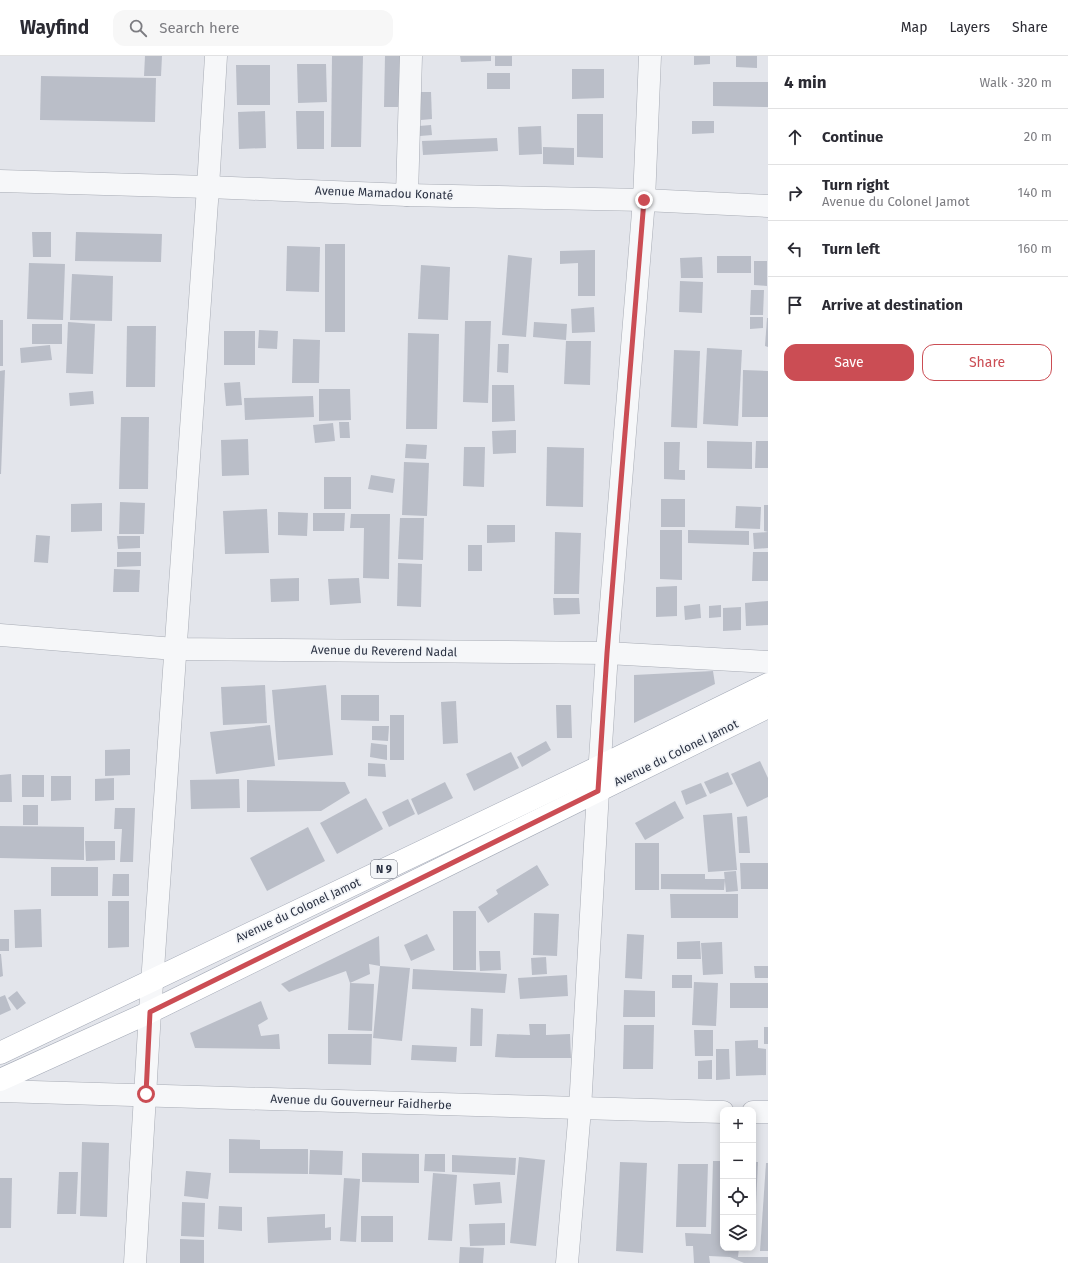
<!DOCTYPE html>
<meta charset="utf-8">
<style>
:root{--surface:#fff;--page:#f7f7f7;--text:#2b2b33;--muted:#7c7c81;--line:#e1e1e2;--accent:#cb4d54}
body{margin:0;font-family:"Fira Sans",sans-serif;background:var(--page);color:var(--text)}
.controls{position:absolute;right:12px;bottom:12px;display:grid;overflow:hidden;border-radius:8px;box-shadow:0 2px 10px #0003}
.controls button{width:36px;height:36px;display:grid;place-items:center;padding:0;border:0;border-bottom:1px solid var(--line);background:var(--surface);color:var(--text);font:20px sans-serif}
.stop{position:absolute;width:12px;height:12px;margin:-9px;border:3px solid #cb4d54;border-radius:50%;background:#fff}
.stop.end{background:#cb4d54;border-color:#fff;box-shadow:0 1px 4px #0008}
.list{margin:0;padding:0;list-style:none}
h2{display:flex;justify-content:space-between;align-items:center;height:52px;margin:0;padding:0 16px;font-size:17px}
h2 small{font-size:13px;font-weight:400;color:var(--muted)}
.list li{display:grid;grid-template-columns:26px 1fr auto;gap:12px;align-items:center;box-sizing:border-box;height:56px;padding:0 16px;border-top:1px solid var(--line)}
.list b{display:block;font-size:15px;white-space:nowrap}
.list p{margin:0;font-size:13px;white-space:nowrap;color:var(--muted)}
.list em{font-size:13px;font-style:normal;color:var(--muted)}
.actions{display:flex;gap:8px;padding:12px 16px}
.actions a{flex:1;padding:9px 0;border:1px solid var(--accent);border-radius:12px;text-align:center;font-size:14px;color:var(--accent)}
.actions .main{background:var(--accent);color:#fff}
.icon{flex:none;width:22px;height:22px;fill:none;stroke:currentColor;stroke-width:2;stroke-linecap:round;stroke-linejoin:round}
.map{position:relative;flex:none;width:768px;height:1207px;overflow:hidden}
header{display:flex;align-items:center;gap:24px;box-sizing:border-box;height:56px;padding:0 20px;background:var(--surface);border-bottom:1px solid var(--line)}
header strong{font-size:19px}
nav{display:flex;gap:22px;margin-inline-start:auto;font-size:14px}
.search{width:280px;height:36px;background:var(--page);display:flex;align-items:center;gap:10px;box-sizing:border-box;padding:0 14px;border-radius:12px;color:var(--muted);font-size:15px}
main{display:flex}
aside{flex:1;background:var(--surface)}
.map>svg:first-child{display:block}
.building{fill:#babec8}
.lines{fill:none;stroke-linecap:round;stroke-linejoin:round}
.minor-casing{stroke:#a8acb5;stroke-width:23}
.major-casing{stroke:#a3a9b6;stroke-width:23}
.minor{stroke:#f6f7f9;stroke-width:22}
.major{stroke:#fff;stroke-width:22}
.route{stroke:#cb4d54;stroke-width:5}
.labels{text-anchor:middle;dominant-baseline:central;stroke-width:3.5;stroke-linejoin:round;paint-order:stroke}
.shield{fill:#f3f5f8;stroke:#676c79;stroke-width:1}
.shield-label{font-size:11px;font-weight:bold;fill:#2b3243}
.street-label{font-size:12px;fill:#2b3243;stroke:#f3f5f8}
</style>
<header>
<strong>Wayfind</strong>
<div class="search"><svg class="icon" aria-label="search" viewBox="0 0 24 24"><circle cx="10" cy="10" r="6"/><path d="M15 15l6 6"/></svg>Search here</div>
<nav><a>Map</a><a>Layers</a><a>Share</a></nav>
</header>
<main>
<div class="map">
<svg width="768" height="1207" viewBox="0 0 768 1207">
<rect width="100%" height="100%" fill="#e3e5eb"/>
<g class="building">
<path d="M145,0H162L161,20H144Z"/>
<path d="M332,0H363L361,91H331Z"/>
<path d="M385,0H401L400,51H384Z"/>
<path d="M460,0H491V5L461,6Z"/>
<rect x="495" y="0" width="17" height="10"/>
<path d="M694,0H710V8L694,9Z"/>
<path d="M736,0H757V12L736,11Z"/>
<path d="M297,8H326L327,46L298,47Z"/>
<path d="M236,9H270V49H237Z"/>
<path d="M572,13H604V42L572,43Z"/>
<rect x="487" y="17" width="23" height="16"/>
<path d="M41,20L156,22L155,66L40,64Z"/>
<path d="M713,26H768V51L713,50Z"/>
<path d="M420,36H431L432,63L421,64Z"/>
<path d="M265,55L266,92L239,93L238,56Z"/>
<path d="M296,55H324V93H297Z"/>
<path d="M577,58H603V102L577,101Z"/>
<path d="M692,65H714V77L692,78Z"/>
<path d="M431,69L432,79L420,80L419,70Z"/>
<path d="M541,70L542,98L519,99L518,71Z"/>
<path d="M497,82L498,95L423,99L422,85Z"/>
<path d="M543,91L574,92V109L543,108Z"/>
<path d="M32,176H51V201H33Z"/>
<path d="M76,176L162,178L161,206L75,205Z"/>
<rect x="325" y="188" width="20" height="88"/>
<path d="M287,190L320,191L319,236L286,235Z"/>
<path d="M595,194V240H578V207L560,208V195Z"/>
<path d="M508,199L532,202L526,281L502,279Z"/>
<rect x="717" y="200" width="34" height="17"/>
<path d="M702,201L703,222H681L680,202Z"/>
<path d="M754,205H767V230L754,229Z"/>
<path d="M29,207L65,208L63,264L27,263Z"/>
<path d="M421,209L450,211L448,264L418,263Z"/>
<path d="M72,218L113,220L112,265L70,264Z"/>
<path d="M680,225L703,226L702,257L679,256Z"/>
<path d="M751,234H764L763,259H750Z"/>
<path d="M594,251L595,276L572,277L571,253Z"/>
<path d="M750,261H763V272L750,273Z"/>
<path d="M767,262H768V291L765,290Z"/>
<rect x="0" y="264" width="3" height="46"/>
<path d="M465,265H491L488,347L463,346Z"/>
<path d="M68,266L95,268L93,318L66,317Z"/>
<path d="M534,266L567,268L566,284L533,281Z"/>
<rect x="32" y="268" width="30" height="20"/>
<path d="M127,270H156L155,331H126Z"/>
<path d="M259,274L278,275L277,293L258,292Z"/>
<rect x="224" y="275" width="31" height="34"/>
<path d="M408,277L439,278L437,373H406Z"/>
<path d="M293,283L320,284L319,327H292Z"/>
<path d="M566,285H591L590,329L564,328Z"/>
<path d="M498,288H509L508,317L497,316Z"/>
<path d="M50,289L52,304L21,307L20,292Z"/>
<path d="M707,292L742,294L738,370L703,368Z"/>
<path d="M674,294L700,295L697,372L671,371Z"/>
<path d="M5,314L1,418H0V315Z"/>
<path d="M743,314L768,315V361H742Z"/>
<path d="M240,326L242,349L226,350L224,327Z"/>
<path d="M492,329H514L515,365L492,366Z"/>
<path d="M319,333H350L351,364L319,365Z"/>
<path d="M93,335L94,348L70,350L69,337Z"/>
<path d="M313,340L314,361L245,364L244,342Z"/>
<path d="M121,361H149L148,433H119Z"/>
<path d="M339,366H349L350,382H340Z"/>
<path d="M333,367L335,385L315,387L313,369Z"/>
<path d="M516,374V397L493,398L492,375Z"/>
<path d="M248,383L249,419L222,420L221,384Z"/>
<path d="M707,385L752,386V413L707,412Z"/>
<path d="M756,385H768V412H755Z"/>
<path d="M664,386H680L679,414H685V424L664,423Z"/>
<path d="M406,388L427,389L426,403L405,402Z"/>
<path d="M464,391H485L484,431L463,430Z"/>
<path d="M547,391L584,392L583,451L546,450Z"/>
<path d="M404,406L429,407L427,460L402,459Z"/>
<path d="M371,419L395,423L393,437L368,433Z"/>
<rect x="324" y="421" width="27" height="32"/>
<rect x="661" y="443" width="24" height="28"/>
<path d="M120,446L145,447L144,478H119Z"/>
<path d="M102,447V475L71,476V448Z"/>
<path d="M764,449H768V476L764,475Z"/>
<path d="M736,450L761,451L760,473L735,472Z"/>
<path d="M267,453L269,497L225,498L223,455Z"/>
<path d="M278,456L308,457L307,480L278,479Z"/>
<path d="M313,457H345L344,475H313Z"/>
<path d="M351,458H390L389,523L363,522L364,472H350Z"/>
<path d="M400,462H424L423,504L398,503Z"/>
<path d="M487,469H515V486L487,487Z"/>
<path d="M660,474H682V524L660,523Z"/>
<path d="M688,474L749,475V489L688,487Z"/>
<path d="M555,476L581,477L579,538H554Z"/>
<path d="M768,476V492L754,493L753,477Z"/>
<path d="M36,479L50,480L48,507L34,506Z"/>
<path d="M117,480H140V492L118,493Z"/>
<rect x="468" y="489" width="14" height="26"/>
<path d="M117,496H141V510L117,511Z"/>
<path d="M753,496H768V525H752Z"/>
<path d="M398,507L422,508L421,551L397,550Z"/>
<path d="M114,513L140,514L139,536H113Z"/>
<path d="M299,522V545L271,546L270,523Z"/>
<path d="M359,522L361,547L330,549L328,523Z"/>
<path d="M677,530V560L656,561V531Z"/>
<path d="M553,542H579L580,558L554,559Z"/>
<path d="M768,545V569L746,570L745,547Z"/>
<path d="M700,548L701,562L685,564L684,550Z"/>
<path d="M721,549V561L709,562V550Z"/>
<path d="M741,551V574L723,575V552Z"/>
<path d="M713,615L715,628L634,667V619Z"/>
<path d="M265,629L267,667L223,669L221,631Z"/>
<path d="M326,629L333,699L278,704L272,634Z"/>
<path d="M341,639H379V665L341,664Z"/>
<path d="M456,645L458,687L443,688L441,646Z"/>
<path d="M556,649H571L572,682H557Z"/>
<rect x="390" y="659" width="14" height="45"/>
<path d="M270,669L275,710L216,718L210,676Z"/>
<path d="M372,670H389L388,685L372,684Z"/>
<path d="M546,685L551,694L522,711L517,701Z"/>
<path d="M371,687L387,689V704L370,701Z"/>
<path d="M130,693V719L105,720V694Z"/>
<path d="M511,696L519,712L474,735L466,718Z"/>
<path d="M760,705L768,722V741L747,751L731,718Z"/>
<path d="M368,707L385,708L386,721L368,720Z"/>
<path d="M728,716L733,728L710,738L704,726Z"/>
<path d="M11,718L12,746H0V719Z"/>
<rect x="22" y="719" width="22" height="22"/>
<path d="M51,720H71V744L51,745Z"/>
<path d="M114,722V744L95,745V723Z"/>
<path d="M239,723L240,752L191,753L190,724Z"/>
<path d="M247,724L345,726L350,737L321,755L247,756Z"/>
<path d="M445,726L453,742L418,759L411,743Z"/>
<path d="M701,727L707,740L686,749L681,735Z"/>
<path d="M366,742L383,773L337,798L320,767Z"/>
<path d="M408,743L415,758L389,771L382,756Z"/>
<path d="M675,745L684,762L645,784L635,767Z"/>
<rect x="23" y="749" width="15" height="20"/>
<path d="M115,752H135L133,806H120L122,773H114Z"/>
<path d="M732,757L737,814L708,816L703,759Z"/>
<path d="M747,760L750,797H739L737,761Z"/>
<path d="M0,770L84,771V804L0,802Z"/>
<path d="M308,771L325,805L267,835L250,802Z"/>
<path d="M85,785H115V804L86,805Z"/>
<rect x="635" y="787" width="24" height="47"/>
<path d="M740,807H768V833H741Z"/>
<path d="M537,809L549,829L488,867L478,851L498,838L496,834Z"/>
<rect x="51" y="811" width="47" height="29"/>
<path d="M736,815L738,835L726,836L724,816Z"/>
<path d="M113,818H129V840H112Z"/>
<path d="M661,818H705V823H725L724,834L661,833Z"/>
<path d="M670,838H738V862H671Z"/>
<path d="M108,845H129V891L108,892Z"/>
<path d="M41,853L42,891L15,892L14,854Z"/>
<rect x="453" y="855" width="23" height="59"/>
<path d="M534,857L559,858L557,900L533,899Z"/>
<path d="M427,878L435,894L411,905L404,889Z"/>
<path d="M627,878L644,879L642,923L625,922Z"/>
<path d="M379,880L380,910L369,908L370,918L350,927L374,928L372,975L348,974L350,927L346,915L289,936L281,928Z"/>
<rect x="0" y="883" width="9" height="12"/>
<path d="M700,885L701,903H677V886Z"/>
<path d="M722,886L723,918L703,919L701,887Z"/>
<path d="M479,895H500L501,914L480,915Z"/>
<path d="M0,898H1L3,920L0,921Z"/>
<path d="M546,901L547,918L532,919L531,902Z"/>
<path d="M380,910L410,912L402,985L373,982Z"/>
<path d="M754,910H768V922H755Z"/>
<path d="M413,913L507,918L505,937L412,933Z"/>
<path d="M567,919L568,940L520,943L518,922Z"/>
<rect x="672" y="919" width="20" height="13"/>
<path d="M694,926L718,927L716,970L692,969Z"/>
<rect x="730" y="927" width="38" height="25"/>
<path d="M624,934L655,935V961H623Z"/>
<path d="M17,935L26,947L17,954L8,942Z"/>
<path d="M5,939L11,954L0,959V941Z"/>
<path d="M261,945L268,963L258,969L261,980L279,978L280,993L195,992L190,977Z"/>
<path d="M471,952L483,953L482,990H470Z"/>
<path d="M529,968H546V979L570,978L571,1002H514L495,1001L497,978L530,979Z"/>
<path d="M624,969H654L653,1013H623Z"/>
<rect x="764" y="971" width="4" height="17"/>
<path d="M694,974H713V1000H695Z"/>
<path d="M328,978H372L371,1009L328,1008Z"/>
<path d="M758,984V992L766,993V1019L736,1020L735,985Z"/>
<path d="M412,989L457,991L456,1006L411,1004Z"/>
<path d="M716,993H729L730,1023L716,1024Z"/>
<path d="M712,1004V1023H698V1005Z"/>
<path d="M229,1083L260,1084V1093H308V1118L229,1117Z"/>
<path d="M82,1086L109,1087L107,1161L80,1160Z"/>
<path d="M310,1094L343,1095L342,1119L309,1118Z"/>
<path d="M362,1097L419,1098V1127L362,1126Z"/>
<path d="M425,1098H445V1116L424,1115Z"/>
<path d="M452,1099L516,1102L515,1119L452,1116Z"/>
<path d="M519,1101L545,1104L536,1190L510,1187Z"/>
<path d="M713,1105H723V1192H739L738,1201H768V1207H744L730,1201L709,1200L710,1207H694L693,1190H686L685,1177L711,1178Z"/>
<path d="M620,1106L647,1107L643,1197L616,1195Z"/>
<path d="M753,1106H758L756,1148H753Z"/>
<path d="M766,1107H768V1195H760Z"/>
<path d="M678,1108H708L706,1171H676Z"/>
<path d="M186,1115L211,1117L208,1143L184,1140Z"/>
<path d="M59,1116H78L76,1158H57Z"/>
<path d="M433,1117L457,1119L452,1185L428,1184Z"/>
<path d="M0,1122H12L11,1172H0Z"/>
<path d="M344,1122L360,1123L356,1186L340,1185Z"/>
<path d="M500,1126L502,1147L475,1149L473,1128Z"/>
<path d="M182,1146L205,1147L204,1181L181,1180Z"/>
<path d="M219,1150L242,1151V1175L218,1173Z"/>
<path d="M325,1158V1172L331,1171V1184L268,1187L267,1161Z"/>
<rect x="361" y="1160" width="32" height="26"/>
<path d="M505,1167V1189L470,1190L469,1168Z"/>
<path d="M180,1183L204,1184V1207H180Z"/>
<path d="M460,1191L484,1192L483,1207H459Z"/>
</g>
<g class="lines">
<g class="minor-casing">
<g id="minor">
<path d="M0,125L208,131L407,139L644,144L768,150"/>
<path d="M407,139L411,0"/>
<path d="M0,579L175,593L607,597L768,606"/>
<path d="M0,1035C241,1041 482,1051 723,1056"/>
<path d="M753,1056H768"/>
<path d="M135,1207L150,956L208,131L216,0"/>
<path d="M567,1207L580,1053L598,735L607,597L644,144L650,0"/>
</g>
</g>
<g class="major-casing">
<g id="major">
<path d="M0,997L599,711L768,628"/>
<path d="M0,1024L150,956L768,651"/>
</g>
</g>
<use href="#minor" class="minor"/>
<use href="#major" class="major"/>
</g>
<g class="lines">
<path class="route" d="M146,1038L150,956L598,735L607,597L644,144"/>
</g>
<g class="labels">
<rect class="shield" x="371" y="804" width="26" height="18" rx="3"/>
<g class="shield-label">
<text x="384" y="813">N 9</text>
</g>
<g class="street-label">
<text transform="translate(384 137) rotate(2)">Avenue Mamadou Konaté</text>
<text transform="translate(384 595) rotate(1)">Avenue du Reverend Nadal</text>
<text transform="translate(676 697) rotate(-26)">Avenue du Colonel Jamot</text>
<text transform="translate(298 854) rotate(-25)">Avenue du Colonel Jamot</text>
<text transform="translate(361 1046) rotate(2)">Avenue du Gouverneur Faidherbe</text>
</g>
</g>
</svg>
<div class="controls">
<button>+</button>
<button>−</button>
<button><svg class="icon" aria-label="locate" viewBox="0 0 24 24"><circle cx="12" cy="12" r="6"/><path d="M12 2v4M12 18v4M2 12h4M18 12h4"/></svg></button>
<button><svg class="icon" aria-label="layers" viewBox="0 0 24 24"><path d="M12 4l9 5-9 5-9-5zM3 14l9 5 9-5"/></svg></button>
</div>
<div class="stop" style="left:146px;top:1038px"></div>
<div class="stop end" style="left:644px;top:144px"></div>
</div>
<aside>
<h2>4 min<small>Walk · 320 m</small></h2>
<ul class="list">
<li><svg class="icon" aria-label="ahead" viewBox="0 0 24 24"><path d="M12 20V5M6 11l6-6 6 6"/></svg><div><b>Continue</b></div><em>20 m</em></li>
<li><svg class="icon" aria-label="right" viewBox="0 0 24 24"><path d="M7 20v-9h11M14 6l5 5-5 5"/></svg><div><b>Turn right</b><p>Avenue du Colonel Jamot</p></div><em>140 m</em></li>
<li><svg class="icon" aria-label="left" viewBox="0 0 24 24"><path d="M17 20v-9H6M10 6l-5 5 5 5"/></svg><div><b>Turn left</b></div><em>160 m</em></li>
<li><svg class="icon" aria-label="arrive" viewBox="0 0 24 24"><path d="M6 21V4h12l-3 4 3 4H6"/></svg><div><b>Arrive at destination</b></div></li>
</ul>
<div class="actions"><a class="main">Save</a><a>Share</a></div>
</aside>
</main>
